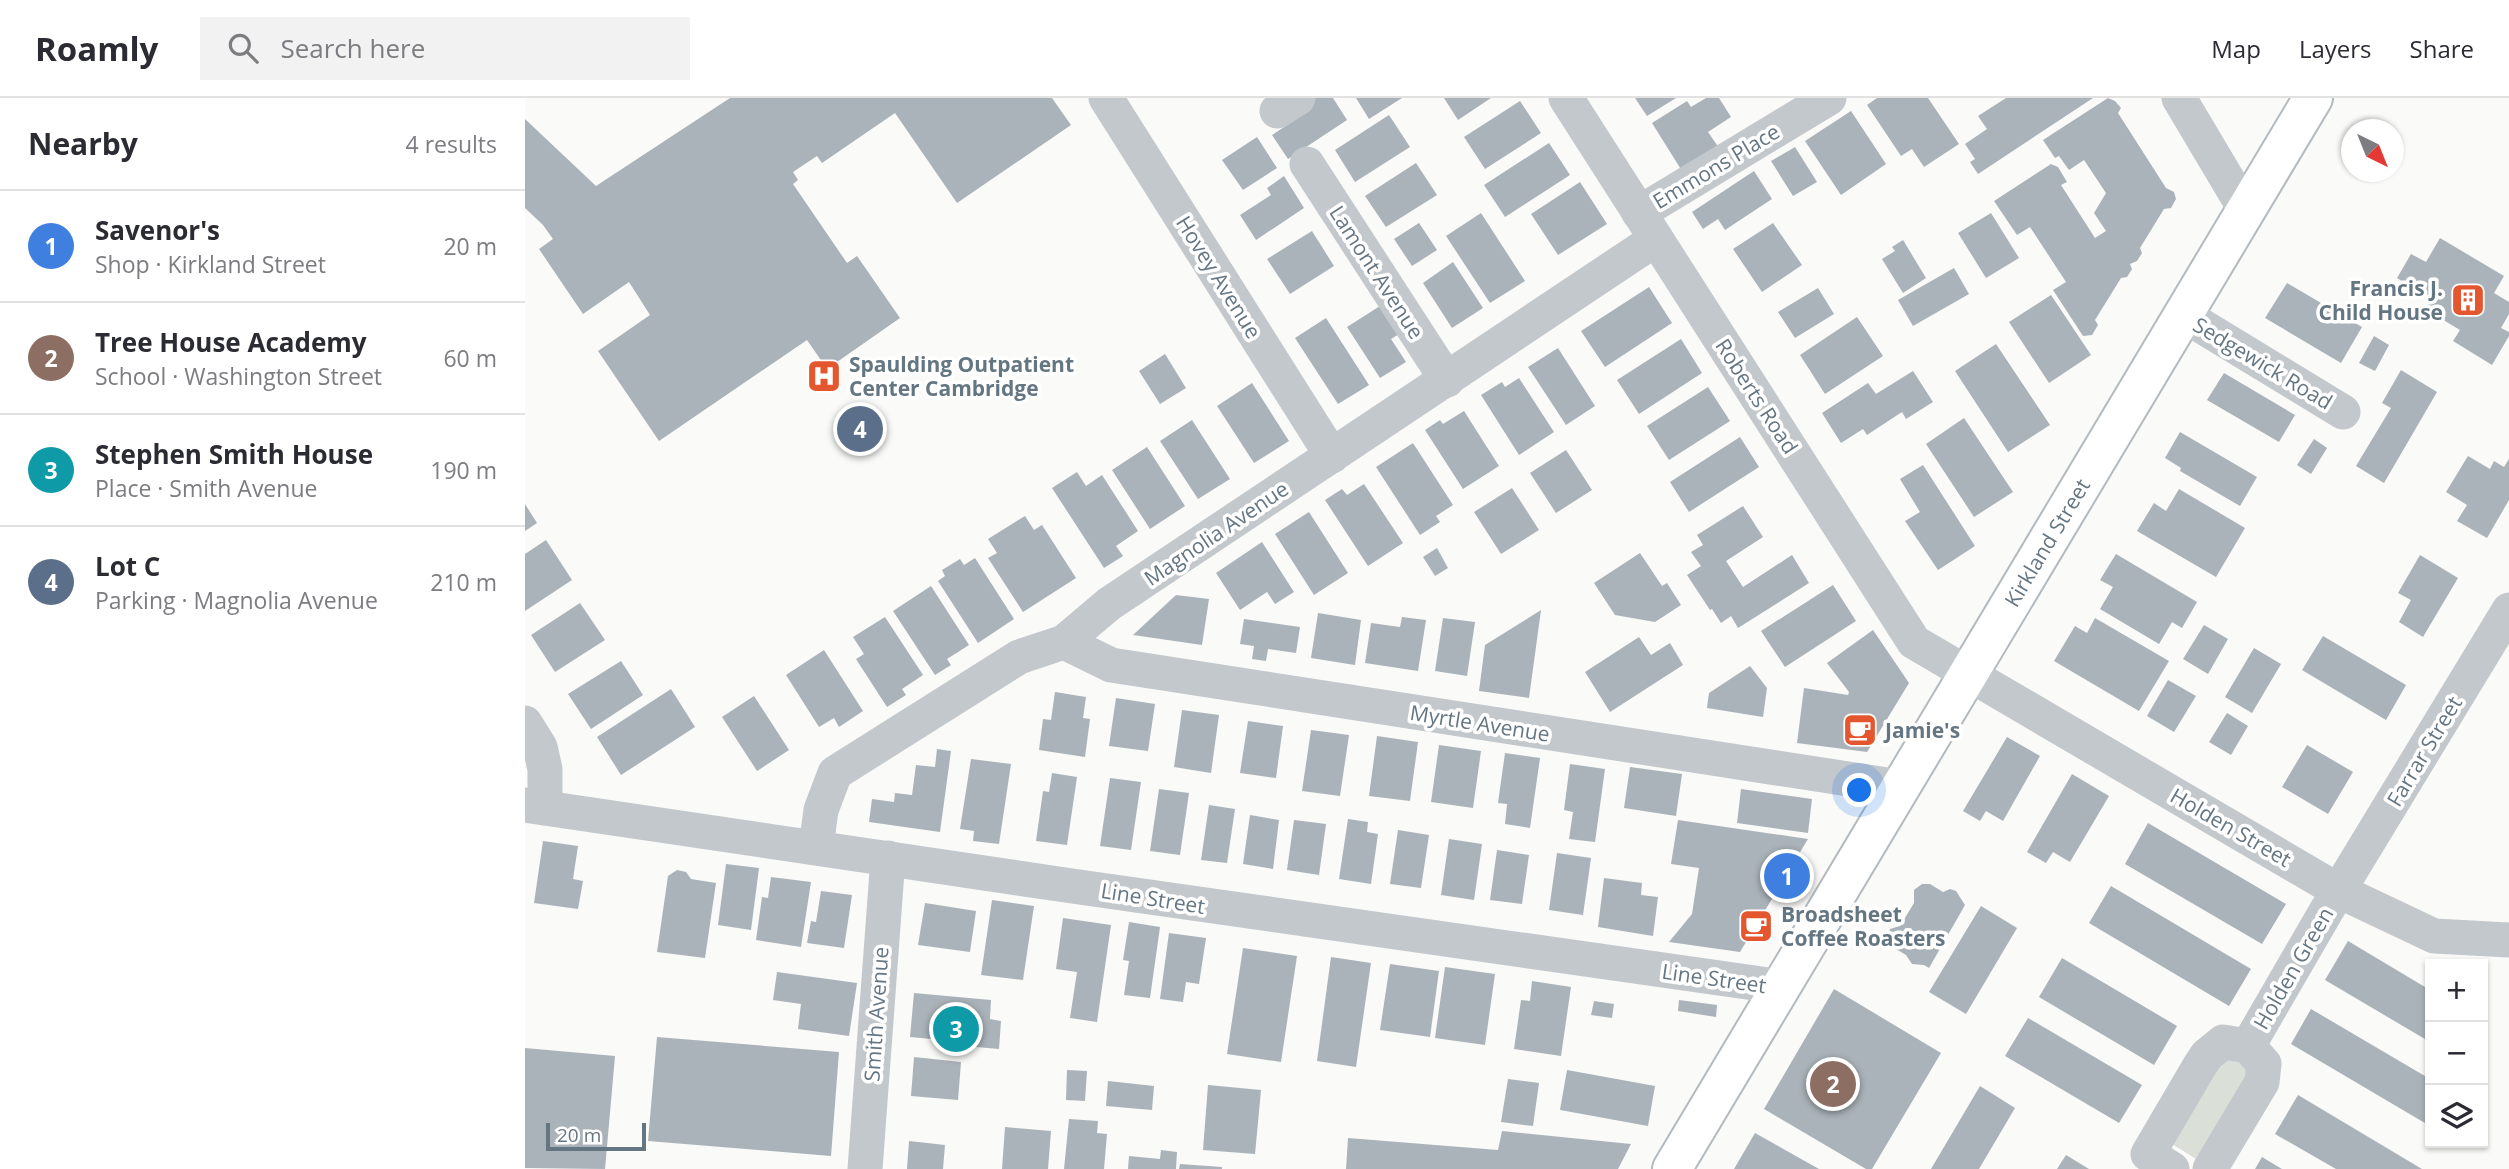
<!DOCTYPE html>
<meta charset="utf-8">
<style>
:root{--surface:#fff;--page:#f2f2f3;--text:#2b2b33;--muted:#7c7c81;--line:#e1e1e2;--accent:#db2777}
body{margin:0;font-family:"Open Sans",sans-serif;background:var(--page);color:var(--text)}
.controls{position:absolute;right:21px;bottom:21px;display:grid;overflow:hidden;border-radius:0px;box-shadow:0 2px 5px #0004}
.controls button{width:63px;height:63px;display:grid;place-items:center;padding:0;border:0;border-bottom:2px solid var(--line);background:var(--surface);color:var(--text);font:35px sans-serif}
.compass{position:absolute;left:1816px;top:21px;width:63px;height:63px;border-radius:50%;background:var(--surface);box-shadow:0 2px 5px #0004;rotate:137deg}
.scale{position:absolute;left:21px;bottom:18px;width:100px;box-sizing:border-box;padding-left:7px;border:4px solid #657683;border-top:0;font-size:19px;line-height:24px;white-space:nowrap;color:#657683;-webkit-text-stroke:5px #fff;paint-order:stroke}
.you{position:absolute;left:1335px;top:693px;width:24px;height:24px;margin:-18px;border:5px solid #fff;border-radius:50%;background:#1a73e8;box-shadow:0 0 0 10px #1a73e833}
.badge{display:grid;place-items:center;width:46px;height:46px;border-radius:50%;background:var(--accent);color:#fff;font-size:23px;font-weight:700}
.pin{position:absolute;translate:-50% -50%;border:4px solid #fff;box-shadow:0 2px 7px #0006}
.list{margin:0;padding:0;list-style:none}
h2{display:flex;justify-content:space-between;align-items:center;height:91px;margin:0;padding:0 28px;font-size:30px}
h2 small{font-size:23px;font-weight:400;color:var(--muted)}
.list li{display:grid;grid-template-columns:46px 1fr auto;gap:21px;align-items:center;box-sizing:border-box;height:112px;padding:0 28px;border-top:2px solid var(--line)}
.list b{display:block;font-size:26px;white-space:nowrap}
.list p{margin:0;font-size:23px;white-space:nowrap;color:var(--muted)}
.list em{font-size:23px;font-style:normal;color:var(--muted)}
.icon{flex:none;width:38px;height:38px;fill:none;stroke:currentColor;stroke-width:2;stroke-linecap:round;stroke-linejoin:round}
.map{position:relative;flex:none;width:1984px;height:1071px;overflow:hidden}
header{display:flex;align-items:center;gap:42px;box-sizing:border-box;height:98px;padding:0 35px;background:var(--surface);border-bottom:2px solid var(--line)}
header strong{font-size:33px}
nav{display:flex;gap:38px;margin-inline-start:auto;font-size:24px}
.search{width:490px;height:63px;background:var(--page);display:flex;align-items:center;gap:18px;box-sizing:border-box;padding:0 24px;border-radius:0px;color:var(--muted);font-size:26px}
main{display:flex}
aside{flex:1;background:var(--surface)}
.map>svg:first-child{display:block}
.green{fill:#dadfd7}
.building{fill:#aab3b9}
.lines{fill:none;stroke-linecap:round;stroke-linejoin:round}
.secondary-casing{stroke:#b3babf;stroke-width:42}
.street{stroke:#c3c8cc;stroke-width:35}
.secondary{stroke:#fff;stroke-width:38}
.labels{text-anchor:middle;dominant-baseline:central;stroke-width:7;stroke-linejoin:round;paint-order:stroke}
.street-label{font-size:21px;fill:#657683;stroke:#fff}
.poi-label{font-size:21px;font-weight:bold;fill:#657683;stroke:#fff;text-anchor:start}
</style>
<header>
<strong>Roamly</strong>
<div class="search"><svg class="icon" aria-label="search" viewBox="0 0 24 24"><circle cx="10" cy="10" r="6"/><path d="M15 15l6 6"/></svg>Search here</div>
<nav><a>Map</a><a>Layers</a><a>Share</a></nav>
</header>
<main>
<aside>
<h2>Nearby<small>4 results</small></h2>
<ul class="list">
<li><span class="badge" style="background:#3f7fe0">1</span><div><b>Savenor's</b><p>Shop · Kirkland Street</p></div><em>20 m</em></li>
<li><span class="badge" style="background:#8d6e63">2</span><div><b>Tree House Academy</b><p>School · Washington Street</p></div><em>60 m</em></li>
<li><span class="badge" style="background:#0f9aa8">3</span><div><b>Stephen Smith House</b><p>Place · Smith Avenue</p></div><em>190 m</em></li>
<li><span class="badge" style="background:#5c6f8a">4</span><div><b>Lot C</b><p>Parking · Magnolia Avenue</p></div><em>210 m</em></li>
</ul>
</aside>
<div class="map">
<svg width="1984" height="1071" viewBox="0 0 1984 1071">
<rect width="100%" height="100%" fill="#fafaf8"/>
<path class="green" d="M1701,958L1728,969L1679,1066L1644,1044Z"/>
<g class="building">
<path d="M205,0H527L546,27L432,105L370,15L297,65L292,58L268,74L273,82L268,86L322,165L332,158L375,220L302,271L282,242L134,343L73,253L125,217L104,184L58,216L14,151L28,141L18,127L0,110V21L71,88Z"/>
<path d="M773,0H808L822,22L763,61L747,37L782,14Z"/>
<path d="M831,0H877L844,21Z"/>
<path d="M919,0H966L933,22Z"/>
<path d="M1110,0H1151L1122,18Z"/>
<path d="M1181,0H1194L1206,19L1183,34L1194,50L1157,73L1127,25L1162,3L1166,9Z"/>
<path d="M1352,0H1403L1434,46L1399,69L1387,51L1376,58L1342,7Z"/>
<path d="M1481,0H1568L1453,76L1445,64L1450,61L1440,46L1462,31L1453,18Z"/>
<path d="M1583,0L1590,3L1596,10L1593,15L1641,90L1649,94L1651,101L1646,110L1639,111L1615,150L1617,155L1612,163L1605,166L1607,171L1602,179L1596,180L1570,222L1573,227L1567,237L1558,238L1528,192L1541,184L1505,129L1492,137L1469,103L1526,66L1533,69L1542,84L1536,87L1570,140L1581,133L1569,115L1581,95L1559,62L1544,72L1534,58L1530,60L1518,42Z"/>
<path d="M995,3L1016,35L960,71L939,39Z"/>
<path d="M1326,13L1361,66L1316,97L1280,43Z"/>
<path d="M864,17L885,49L830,84L810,52Z"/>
<path d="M732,39L752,70L718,92L697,62Z"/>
<path d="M1024,45L1045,77L980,119L959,87Z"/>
<path d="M1270,49L1292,84L1268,98L1246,63Z"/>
<path d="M891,65L912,97L861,129L840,98Z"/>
<path d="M1229,73L1247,101L1200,132L1193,121L1178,131L1167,114Z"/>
<path d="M759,78L779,110L731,142L715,117L746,97L742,90Z"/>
<path d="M1055,84L1082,126L1033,157L1006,116Z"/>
<path d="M956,115L1000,183L965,205L921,138Z"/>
<path d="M1466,115L1494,160L1461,180L1433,135Z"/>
<path d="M894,125L912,152L887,168L869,141Z"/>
<path d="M1248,125L1277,167L1237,194L1208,151Z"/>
<path d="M787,133L809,168L765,196L742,161Z"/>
<path d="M1915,140L1979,178L1969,195L1984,204V216L1976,230L1984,234V238L1967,267L1928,243L1935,232L1900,211L1906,201L1872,180L1886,156L1901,164Z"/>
<path d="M1378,142L1401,180L1378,195L1357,161L1370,153L1367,149Z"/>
<path d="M928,164L958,210L927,230L898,185Z"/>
<path d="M1429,170L1444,196L1388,228L1373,202Z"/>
<path d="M1762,185L1837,229L1816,265L1740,220Z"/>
<path d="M1124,189L1147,225L1080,269L1056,233Z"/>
<path d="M1293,190L1309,216L1270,240L1253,214Z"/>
<path d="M1526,197L1566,257L1524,285L1484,224Z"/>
<path d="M855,208L874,236L866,241L881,264L855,280L822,229Z"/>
<path d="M1332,219L1358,258L1300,296L1275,257Z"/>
<path d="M801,220L844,287L813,306L770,240Z"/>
<path d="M1849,238L1864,247L1850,273L1834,265Z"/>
<path d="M1156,241L1177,275L1114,316L1092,282Z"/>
<path d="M1471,246L1525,327L1483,354L1430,273Z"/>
<path d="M1033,250L1070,308L1041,327L1003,269Z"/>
<path d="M640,256L661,290L635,306L614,273Z"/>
<path d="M1876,272L1912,294L1859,385L1831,368L1866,310L1857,305Z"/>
<path d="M1388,273L1408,304L1381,321L1377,314L1342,337L1338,331L1316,345L1297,315L1343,285L1351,296Z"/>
<path d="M1699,275L1770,317L1754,344L1682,302Z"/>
<path d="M994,280L1029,334L994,357L956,297L977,284L980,289Z"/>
<path d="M727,285L764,343L729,365L692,308Z"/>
<path d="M1183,289L1205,323L1144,362L1122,328Z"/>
<path d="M939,313L974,368L938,391L900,332L915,322L918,326Z"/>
<path d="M1439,320L1488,394L1449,419L1401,346Z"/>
<path d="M667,322L705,381L673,401L635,343Z"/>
<path d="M1655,334L1732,379L1715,408L1655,373L1656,370L1640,360Z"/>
<path d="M1215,339L1234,369L1164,414L1145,384Z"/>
<path d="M1789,341L1802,350L1786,376L1772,367Z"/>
<path d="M888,345L928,407L911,418L915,424L895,437L851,369Z"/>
<path d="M622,349L660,408L625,431L587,372Z"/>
<path d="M1041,352L1067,392L1031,415L1005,375Z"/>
<path d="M1943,358L1965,371L1969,363L1979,369L1984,361V402L1962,440L1932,423L1942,407L1921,394Z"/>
<path d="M1398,367L1450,448L1413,472L1380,423L1395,414L1375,381Z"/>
<path d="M552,374L561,388L577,377L613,433L591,448L598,458L579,470L527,390Z"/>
<path d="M839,386L878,445L843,468L800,402L817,391L822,397Z"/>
<path d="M987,390L1014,432L976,456L949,414Z"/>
<path d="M1654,391L1720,430L1691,479L1612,433L1629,405L1641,413Z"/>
<path d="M0,406L12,425L0,433Z"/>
<path d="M1218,408L1238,439L1201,463L1218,489L1267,457L1284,485L1213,530L1206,518L1196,525L1187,511L1185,512L1162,477L1176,468L1166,454L1178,447L1172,437Z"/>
<path d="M784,414L823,475L789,497L750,436Z"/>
<path d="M500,418L509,432L517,427L551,480L498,514L463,460L472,455L463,441Z"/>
<path d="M21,442L47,482L0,513V456Z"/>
<path d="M737,444L769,494L750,506L742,494L715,512L691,475Z"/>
<path d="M912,450L923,470L910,478L898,459Z"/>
<path d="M1115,455L1137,488L1142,485L1156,507L1130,524L1090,517L1069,485Z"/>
<path d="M1591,456L1672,504L1657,530L1647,524L1634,546L1575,511L1588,489L1575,482Z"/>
<path d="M1895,457L1933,480L1898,539L1874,524L1886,502L1873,495Z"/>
<path d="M450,460L489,521L453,545L413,483L420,478L417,472L435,461L439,467Z"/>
<path d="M1308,487L1331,523L1260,569L1236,533Z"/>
<path d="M406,488L444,547L422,561L426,567L410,577L368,513Z"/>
<path d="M651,497L684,501L677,547L608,537Z"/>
<path d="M55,505L80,542L30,574L6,537Z"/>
<path d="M1016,512L1004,600L954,593L960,547Z"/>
<path d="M793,515L836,522L830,567L786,560Z"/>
<path d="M360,519L398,577L377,591L381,597L362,609L331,561L339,556L328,539Z"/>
<path d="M877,519L901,522L893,573L840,565L846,525L875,529Z"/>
<path d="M918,520L950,524L942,578L910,573Z"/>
<path d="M1570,520L1644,563L1614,613L1529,563L1550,528L1562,535Z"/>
<path d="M719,521L775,529L771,555L743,551L741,563L727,561L729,548L715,546Z"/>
<path d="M1679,527L1703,541L1683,576L1658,561Z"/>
<path d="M1348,532L1384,585L1342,654L1272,645L1279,590L1323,597L1324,594L1302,565Z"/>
<path d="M1798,538L1881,587L1861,622L1777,572Z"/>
<path d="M1114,539L1126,557L1145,545L1158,567L1085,614L1060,574Z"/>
<path d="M1729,550L1756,566L1727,615L1700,599Z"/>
<path d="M299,552L338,613L314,629L309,620L294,629L261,577Z"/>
<path d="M96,563L118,597L66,631L43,596Z"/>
<path d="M1225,568L1242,590L1238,619L1182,610L1184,595Z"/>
<path d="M1643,582L1671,598L1649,634L1622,618Z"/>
<path d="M146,591L170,629L96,677L72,639Z"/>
<path d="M530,594L561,599L558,620L565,621L560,659L514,652L518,621L526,622Z"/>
<path d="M229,598L264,652L232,673L197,619Z"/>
<path d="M591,600L630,606L623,653L584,648Z"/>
<path d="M657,612L694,617L686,675L649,669Z"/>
<path d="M1702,615L1723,628L1706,657L1684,644Z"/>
<path d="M723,623L758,628L751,680L715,675Z"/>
<path d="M786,632L824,637L815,698L777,693Z"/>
<path d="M852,638L893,644L885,703L844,698Z"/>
<path d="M1482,639L1515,658L1478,723L1461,713L1455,723L1438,713Z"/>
<path d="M914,647L956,653L948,710L906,704Z"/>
<path d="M1782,647L1828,674L1803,716L1757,689Z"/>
<path d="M412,651L426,653L415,734L344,724L347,701L369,704L370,695L387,697L391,667L410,669Z"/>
<path d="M980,655L1015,660L1005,730L980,726L982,706L973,705Z"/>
<path d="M446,661L486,666L474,746L448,743L449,733L435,731Z"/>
<path d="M1045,666L1080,671L1070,744L1044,741L1048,714L1039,712Z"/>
<path d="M1105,669L1157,676L1151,718L1099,710Z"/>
<path d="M527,675L552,679L542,747L511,743L518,693L524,694Z"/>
<path d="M1547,676L1584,698L1545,764L1528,754L1521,765L1502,754Z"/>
<path d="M585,680L616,684L606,752L575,748Z"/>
<path d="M634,691L664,695L655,757L625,753Z"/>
<path d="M1216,691L1287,701L1283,735L1212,725Z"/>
<path d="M684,707L710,711L702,765L676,762Z"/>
<path d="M725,717L754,722L748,771L718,766Z"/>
<path d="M823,721L843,724L842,734L853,736L846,786L814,781Z"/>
<path d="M769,722L801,726L794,777L762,772Z"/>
<path d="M1153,722L1283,741L1215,854L1144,844L1167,816L1174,770L1146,766Z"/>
<path d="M1623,725L1761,806L1737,846L1600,766Z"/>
<path d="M873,732L904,737L896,790L865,786Z"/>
<path d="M924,741L957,746L949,802L916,797Z"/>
<path d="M18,743L53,748L48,781L58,783L53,811L9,805Z"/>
<path d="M972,752L1004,757L997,806L965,802Z"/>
<path d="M1032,755L1066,760L1058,817L1024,812Z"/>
<path d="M201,766L234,770L226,832L193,827Z"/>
<path d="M152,772L161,774L166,781L191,785L180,860L132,854L143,778Z"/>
<path d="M246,779L286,784L276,849L231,842L237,799L243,800Z"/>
<path d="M1079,780L1117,785L1116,797L1133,799L1128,838L1073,829Z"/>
<path d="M1397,786H1405L1418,794L1425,791L1431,793L1440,807L1404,870L1399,867L1387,866L1381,857L1366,848L1362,842L1365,831L1375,828L1389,805V792Z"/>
<path d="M1586,788L1726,871L1704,908L1564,825Z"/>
<path d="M296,793L327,797L319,850L282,845L286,823L291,824Z"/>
<path d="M467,802L509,808L498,882L456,877Z"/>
<path d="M400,805L451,813L445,854L393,847Z"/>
<path d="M1456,808L1492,830L1441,916L1404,894Z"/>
<path d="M538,820L586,827L572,924L545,920L552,874L531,871Z"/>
<path d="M604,824L635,829L625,900L599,897L604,863L598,862Z"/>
<path d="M644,835L681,840L674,886L661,884L658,904L635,901Z"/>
<path d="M1823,843L1905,892V944L1800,882Z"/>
<path d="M718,850L772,858L756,964L702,956Z"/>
<path d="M806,859L846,865L831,969L792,963Z"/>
<path d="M1537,860L1652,928L1629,967L1514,899Z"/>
<path d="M865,866L914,873L905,939L855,932Z"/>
<path d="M920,869L970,876L960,947L910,940Z"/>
<path d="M252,874L332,885L324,938L273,931L276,906L248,902Z"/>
<path d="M1007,883L1046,889L1036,958L989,951L996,902L1005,903Z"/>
<path d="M1309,891L1416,955L1347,1071H1341L1239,1011Z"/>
<path d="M389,895L466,902L465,921L476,923L474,951L417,946V942L385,939Z"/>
<path d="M1154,902L1192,907L1191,919L1153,913Z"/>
<path d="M1069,903L1089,906L1087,920L1066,917Z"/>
<path d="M1786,911L1905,981V1028L1766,946Z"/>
<path d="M1503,920L1617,987L1594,1025L1480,958Z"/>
<path d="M132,939L314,954L306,1058L123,1043Z"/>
<path d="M0,950L90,958L80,1071L0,1070Z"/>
<path d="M389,959L436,964L433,1002L386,998Z"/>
<path d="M542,972L562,973L560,1003L541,1002Z"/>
<path d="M1042,972L1130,988L1123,1028L1035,1012Z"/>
<path d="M983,981L1014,985L1008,1028L976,1024Z"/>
<path d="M583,983L629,988L627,1012L581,1008Z"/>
<path d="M683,987L736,992L730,1056L678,1052Z"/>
<path d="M1455,988L1490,1010L1454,1071H1406Z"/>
<path d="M1773,997L1897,1071H1811L1750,1036Z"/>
<path d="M544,1021L573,1023L572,1035L582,1036L579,1071H539Z"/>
<path d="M480,1029L526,1033L523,1071H477Z"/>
<path d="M977,1033L1106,1046L1093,1071H821L823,1040L973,1052Z"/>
<path d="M1230,1035L1294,1071H1209Z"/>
<path d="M384,1043L420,1047L418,1071H382Z"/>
<path d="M636,1052L652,1054L651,1071H603L604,1058L635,1061Z"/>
<path d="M1541,1057L1564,1071H1532Z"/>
<path d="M1737,1059L1757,1071H1730Z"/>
<path d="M655,1066L697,1069V1071H654Z"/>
</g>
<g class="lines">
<g class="secondary-casing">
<g id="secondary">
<path id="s1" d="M1147,1071L1788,0"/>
</g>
</g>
<g class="street">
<path d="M581,0L807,358"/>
<path d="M1041,0L1389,544L1814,793L1909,838L1984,842"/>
<path d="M1654,0L1720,111"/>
<path d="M752,13L773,0"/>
<path d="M782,66L922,282"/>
<path d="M1114,115L1304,0"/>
<path d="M1657,216L1818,314"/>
<path d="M539,544L586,567L1375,689"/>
<path d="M0,625L15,649L20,671V710"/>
<path d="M0,707C419,769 837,832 1257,889"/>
<path d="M291,749L296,712L310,675L494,559L539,544L584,506L1131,141"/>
<path d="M1723,948L1803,810L1984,512"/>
<path d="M340,1071L363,760"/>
<path d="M1647,1071L1623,1056L1674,969L1682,957L1698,944L1723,948L1739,966L1737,984L1685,1071"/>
</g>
<use href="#secondary" class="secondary"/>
</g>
<defs>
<g id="building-square" transform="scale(1.75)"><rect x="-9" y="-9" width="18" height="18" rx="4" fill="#e4572e" stroke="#fff"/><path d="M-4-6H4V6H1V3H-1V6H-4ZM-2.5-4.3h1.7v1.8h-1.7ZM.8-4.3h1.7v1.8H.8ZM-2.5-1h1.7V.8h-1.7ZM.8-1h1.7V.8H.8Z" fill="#fff"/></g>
<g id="hospital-square" transform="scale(1.75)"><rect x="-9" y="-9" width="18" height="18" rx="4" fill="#e4572e" stroke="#fff"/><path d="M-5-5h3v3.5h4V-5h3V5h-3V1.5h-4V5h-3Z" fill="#fff"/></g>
<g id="cafe-square" transform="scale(1.75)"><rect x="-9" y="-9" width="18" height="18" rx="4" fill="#e4572e" stroke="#fff"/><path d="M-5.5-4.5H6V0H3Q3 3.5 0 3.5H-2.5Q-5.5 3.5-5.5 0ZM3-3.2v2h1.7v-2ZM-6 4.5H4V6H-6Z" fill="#fff"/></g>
</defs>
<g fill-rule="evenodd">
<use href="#building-square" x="1943" y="202"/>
<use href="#hospital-square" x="299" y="278"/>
<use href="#cafe-square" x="1335" y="632"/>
<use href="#cafe-square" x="1231" y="828"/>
</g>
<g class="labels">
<g class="street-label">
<text transform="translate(1191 68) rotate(-31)">Emmons Place</text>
<text transform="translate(852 174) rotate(57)">Lamont Avenue</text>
<text transform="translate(694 179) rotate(58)">Hovey Avenue</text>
<text transform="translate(1738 265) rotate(31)">Sedgewick Road</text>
<text transform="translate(1232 298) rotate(57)">Roberts Road</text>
<text transform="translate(691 435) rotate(-34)">Magnolia Avenue</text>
<text stroke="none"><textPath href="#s1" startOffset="730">Kirkland Street</textPath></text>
<text transform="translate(955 625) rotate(9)">Myrtle Avenue</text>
<text transform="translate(1899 653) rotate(-59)">Farrar Street</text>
<text transform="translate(1706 729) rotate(30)">Holden Street</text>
<text transform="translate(628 800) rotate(9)">Line Street</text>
<text transform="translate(1768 870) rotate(-60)">Holden Green</text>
<text transform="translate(1189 880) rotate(8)">Line Street</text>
<text transform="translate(351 916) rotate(-86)">Smith Avenue</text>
</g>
<g class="poi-label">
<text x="1918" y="190" text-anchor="end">Francis J.<tspan x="1918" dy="24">Child House</tspan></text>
<text x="324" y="266">Spaulding Outpatient<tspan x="324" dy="24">Center Cambridge</tspan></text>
<text x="1360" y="632">Jamie's</text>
<text x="1256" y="816">Broadsheet<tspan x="1256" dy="24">Coffee Roasters</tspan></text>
</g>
</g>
</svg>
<div class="controls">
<button>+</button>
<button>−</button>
<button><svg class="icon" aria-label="layers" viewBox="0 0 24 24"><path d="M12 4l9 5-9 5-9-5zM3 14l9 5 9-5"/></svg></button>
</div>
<svg class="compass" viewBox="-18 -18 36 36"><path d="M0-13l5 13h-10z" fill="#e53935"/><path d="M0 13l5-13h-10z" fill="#7c7c81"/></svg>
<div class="scale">20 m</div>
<div class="you"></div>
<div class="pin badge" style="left:1262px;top:778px;background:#3f7fe0">1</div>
<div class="pin badge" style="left:1308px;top:986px;background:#8d6e63">2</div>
<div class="pin badge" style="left:431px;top:931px;background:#0f9aa8">3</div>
<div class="pin badge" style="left:335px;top:331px;background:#5c6f8a">4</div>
</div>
</main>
